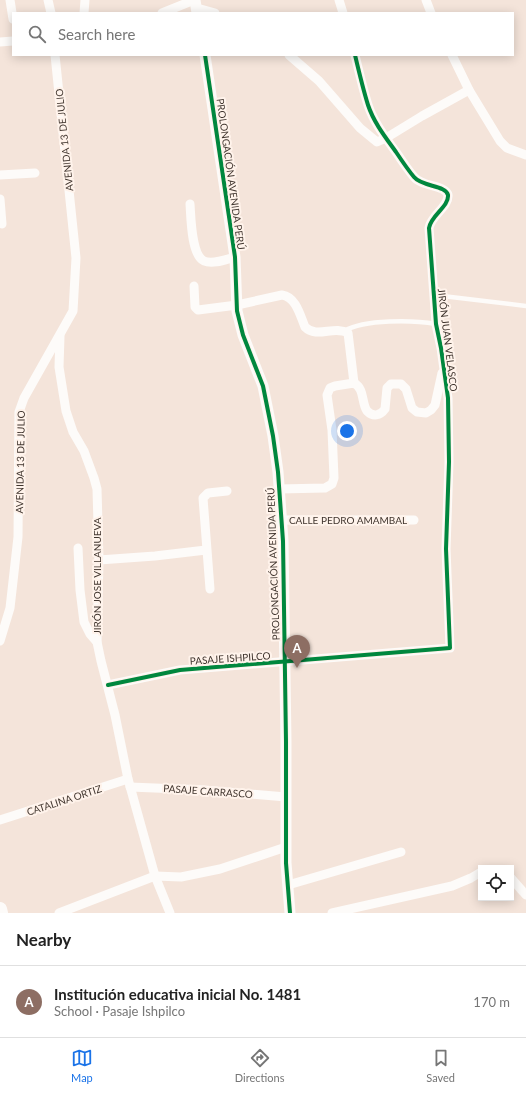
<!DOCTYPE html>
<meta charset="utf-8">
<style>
:root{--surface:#fff;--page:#f2f2f2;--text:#222;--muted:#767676;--line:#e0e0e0;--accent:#1a73e8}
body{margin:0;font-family:Lato,sans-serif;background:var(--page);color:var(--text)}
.controls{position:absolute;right:12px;bottom:12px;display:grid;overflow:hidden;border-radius:0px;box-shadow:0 2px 10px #0003}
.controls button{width:36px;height:36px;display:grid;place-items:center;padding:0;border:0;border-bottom:1px solid var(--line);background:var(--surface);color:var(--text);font:20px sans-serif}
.you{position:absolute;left:347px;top:431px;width:14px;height:14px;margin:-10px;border:3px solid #fff;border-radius:50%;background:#1a73e8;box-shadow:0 0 0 6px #1a73e833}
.badge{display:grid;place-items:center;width:26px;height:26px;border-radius:50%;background:var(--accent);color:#fff;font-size:13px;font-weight:700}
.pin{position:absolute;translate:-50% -33px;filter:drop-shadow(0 1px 2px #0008)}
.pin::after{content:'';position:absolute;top:21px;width:14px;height:12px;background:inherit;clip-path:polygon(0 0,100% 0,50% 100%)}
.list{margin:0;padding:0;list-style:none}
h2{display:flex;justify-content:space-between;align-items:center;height:52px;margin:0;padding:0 16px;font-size:17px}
h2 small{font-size:13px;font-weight:400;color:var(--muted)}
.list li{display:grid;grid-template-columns:26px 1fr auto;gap:12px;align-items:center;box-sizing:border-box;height:72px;padding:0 16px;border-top:1px solid var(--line)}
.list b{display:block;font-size:15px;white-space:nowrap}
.list p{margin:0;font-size:13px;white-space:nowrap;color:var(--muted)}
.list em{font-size:13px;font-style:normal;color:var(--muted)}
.icon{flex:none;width:22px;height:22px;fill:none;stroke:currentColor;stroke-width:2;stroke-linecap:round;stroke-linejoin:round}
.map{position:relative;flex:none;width:526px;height:913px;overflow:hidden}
.search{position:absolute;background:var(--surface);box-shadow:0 2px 10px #0003;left:12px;right:12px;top:12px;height:44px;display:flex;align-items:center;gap:10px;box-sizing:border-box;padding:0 14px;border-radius:0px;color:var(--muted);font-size:15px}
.sheet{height:124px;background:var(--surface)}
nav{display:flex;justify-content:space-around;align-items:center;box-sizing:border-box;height:56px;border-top:1px solid var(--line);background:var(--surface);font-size:11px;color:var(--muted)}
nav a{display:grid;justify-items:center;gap:2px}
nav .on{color:var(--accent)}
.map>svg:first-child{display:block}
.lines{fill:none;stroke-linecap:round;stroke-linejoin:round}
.service{stroke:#fdfbf9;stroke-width:4.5}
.minor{stroke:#fdfbf9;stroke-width:9}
.tertiary{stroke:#fdfbf9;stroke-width:11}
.trunk{stroke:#fdfbf9;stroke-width:14}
.cycleway-casing{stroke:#fff3eb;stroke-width:6}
.cycleway{stroke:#00873e;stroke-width:4}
.labels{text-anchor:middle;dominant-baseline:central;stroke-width:4;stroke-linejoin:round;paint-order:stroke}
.street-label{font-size:10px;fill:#40352e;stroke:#fff3eb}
</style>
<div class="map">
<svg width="526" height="913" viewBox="0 0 526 913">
<rect width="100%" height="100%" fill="#f4e4da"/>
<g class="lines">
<g class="service">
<path d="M434,295L526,306"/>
<path d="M344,331C365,319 413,320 436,324"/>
</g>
<g class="minor">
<path d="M10,0L13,19"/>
<path d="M48,0L51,13"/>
<path d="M339,0L343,13"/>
<path d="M426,0L431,13"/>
<path d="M197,8L215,13"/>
<path d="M84,13L85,0"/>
<path d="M162,13L194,0"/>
<path d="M0,42L13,41"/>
<path d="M289,55L319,81L360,128L377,142L386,138L422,116L469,90"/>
<path d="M452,55L469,90L500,141L507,148L526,155"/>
<path d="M0,175L35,173"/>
<path d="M0,199L2,224"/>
<path d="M190,204C191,217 191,255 204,261C213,265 227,259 235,257"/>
<path d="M194,286L195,307L198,310L237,305L282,295C296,297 300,315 305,327C317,339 334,325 348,333L354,383"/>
<path d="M60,336L59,367L66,411L73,432L84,451L94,478L97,489L99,560L97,642L101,661L115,715L128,779L155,876L170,913"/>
<path d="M279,489L325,488L332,484L334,478L332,430L327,395L330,388L335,386L354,383C365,389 361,402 367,411C373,417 380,416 385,409L387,388L391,384H401L406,389L412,408L417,412L426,413L431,410L435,405L442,373"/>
<path d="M281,520H414"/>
<path d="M78,548L80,590L84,622L90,634L97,642"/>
<path d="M99,560L155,556L206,550"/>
<path d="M210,589L203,498L208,493L227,491"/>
<path d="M0,641L10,608L18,537L19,412L24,398L73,311L76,258L55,55"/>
<path d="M108,685L180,670L450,648L446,549L449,462L448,398L441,348L436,324L429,228C431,215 449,207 448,195C446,185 422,187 414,177C408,170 402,161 396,152C386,138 374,123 368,105C363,89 359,72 355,55"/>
<path d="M130,787L204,790L286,797"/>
<path d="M0,820L128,779"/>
<path d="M511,878L526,895"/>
<path d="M288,885L401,852"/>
<path d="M59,913L155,876L181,877L220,869L286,847"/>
<path d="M332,913L452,886L471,878L481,872"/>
</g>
<g class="tertiary">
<path d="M195,0L197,13"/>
<path d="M205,55L235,257L237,311L243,335L263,386L273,436L278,472L283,541L286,742V863L290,913"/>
</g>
<path class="trunk" d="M0,909L1,913"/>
<g class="cycleway-casing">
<g id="cycleway">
<path d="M205,55L235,257L237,311L243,335L263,386L273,436L278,472L283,541L286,742V863L290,913"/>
<path d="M108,685L180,670L450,648L446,549L449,462L448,398L441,348L436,324L429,228C431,215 449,207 448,195C446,185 422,187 414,177C408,170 402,161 396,152C386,138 374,123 368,105C363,89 359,72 355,55"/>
</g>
</g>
<use href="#cycleway" class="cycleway"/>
</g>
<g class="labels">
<g class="street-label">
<text transform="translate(64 140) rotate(-96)">AVENIDA 13 DE JULIO</text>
<text transform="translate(231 174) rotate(82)">PROLONGACIÓN AVENIDA PERÚ</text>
<text transform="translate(448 340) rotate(83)">JIRÓN JUAN VELASCO</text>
<text transform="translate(20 462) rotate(-89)">AVENIDA 13 DE JULIO</text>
<text x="348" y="520">CALLE PEDRO AMAMBAL</text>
<text transform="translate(273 564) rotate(-92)">PROLONGACIÓN AVENIDA PERÚ</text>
<text transform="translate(97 576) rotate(-90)">JIRÓN JOSE VILLANUEVA</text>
<text transform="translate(230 658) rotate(-4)">PASAJE ISHPILCO</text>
<text transform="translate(208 791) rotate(4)">PASAJE CARRASCO</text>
<text transform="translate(64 800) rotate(-18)">CATALINA ORTIZ</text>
</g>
</g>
</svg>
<div class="controls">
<button><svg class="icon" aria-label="locate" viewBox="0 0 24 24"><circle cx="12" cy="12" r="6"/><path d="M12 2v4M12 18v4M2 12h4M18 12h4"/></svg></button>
</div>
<div class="you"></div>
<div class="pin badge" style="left:297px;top:668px;background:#8d6e63">A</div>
<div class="search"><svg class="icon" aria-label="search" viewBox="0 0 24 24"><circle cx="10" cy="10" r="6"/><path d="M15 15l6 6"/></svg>Search here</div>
</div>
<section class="sheet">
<h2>Nearby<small></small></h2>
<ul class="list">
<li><span class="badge" style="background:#8d6e63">A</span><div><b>Institución educativa inicial No. 1481</b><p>School · Pasaje Ishpilco</p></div><em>170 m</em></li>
</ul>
</section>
<nav>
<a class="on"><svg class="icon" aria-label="map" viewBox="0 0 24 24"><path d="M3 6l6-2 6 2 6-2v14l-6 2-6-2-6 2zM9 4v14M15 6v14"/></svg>Map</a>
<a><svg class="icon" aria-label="directions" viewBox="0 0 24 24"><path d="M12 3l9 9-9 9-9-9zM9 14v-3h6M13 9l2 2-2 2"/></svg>Directions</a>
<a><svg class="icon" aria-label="saved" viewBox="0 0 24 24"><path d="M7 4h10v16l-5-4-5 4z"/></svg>Saved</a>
</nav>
